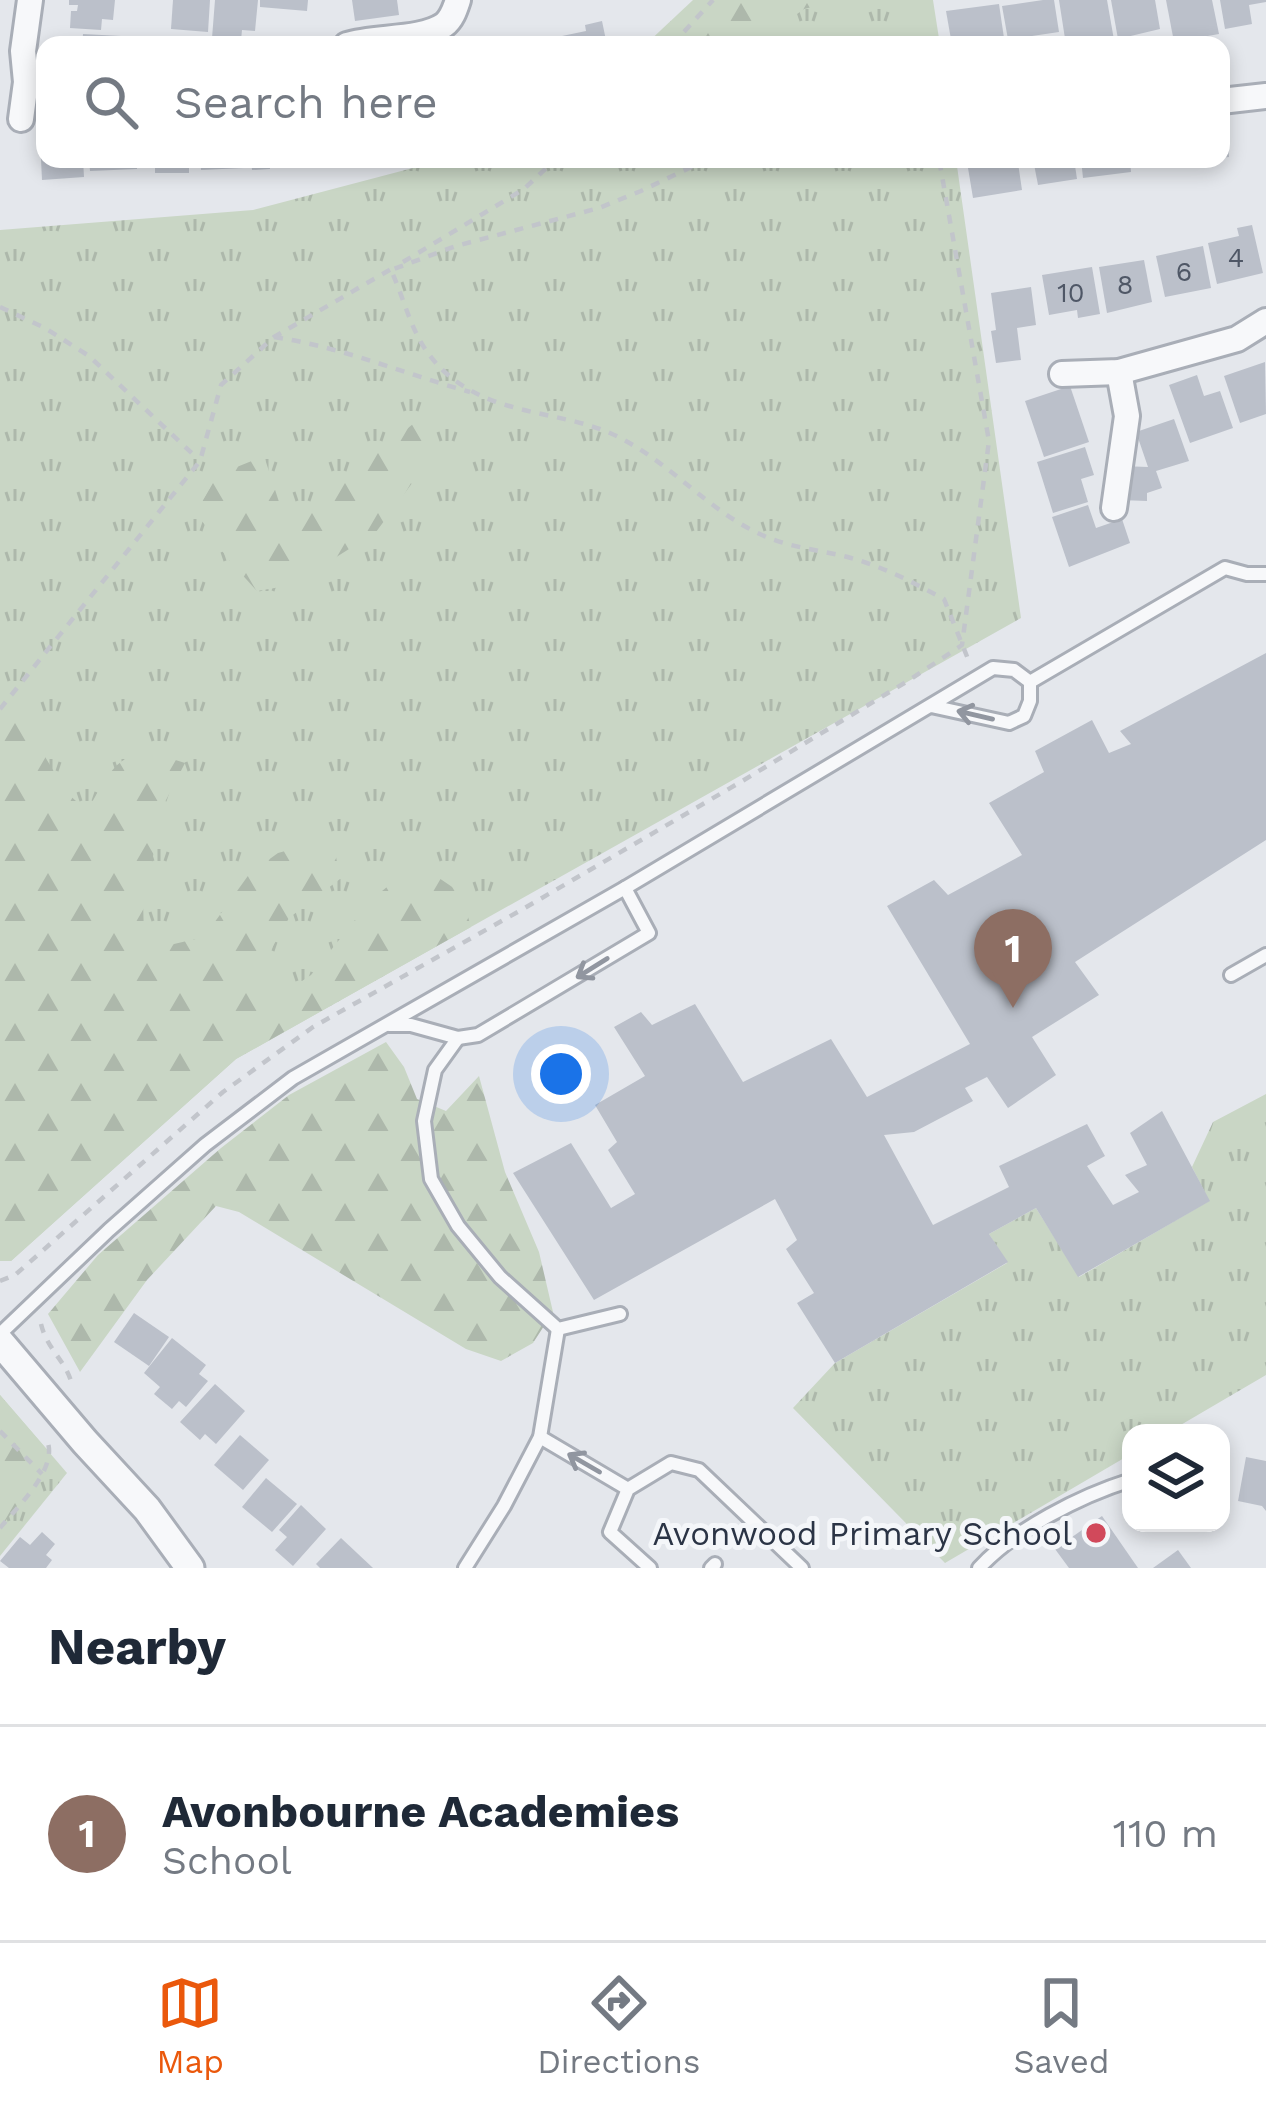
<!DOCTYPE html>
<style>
:root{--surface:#fff;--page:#f2f2f3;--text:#1f2937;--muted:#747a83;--line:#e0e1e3;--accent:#ea580c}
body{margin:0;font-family:"Work Sans",sans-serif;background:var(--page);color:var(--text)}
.controls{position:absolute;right:36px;bottom:36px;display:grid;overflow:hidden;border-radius:24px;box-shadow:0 6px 18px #0003}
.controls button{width:108px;height:108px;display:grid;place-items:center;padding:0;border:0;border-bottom:3px solid var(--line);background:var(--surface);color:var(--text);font:60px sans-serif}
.you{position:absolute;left:561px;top:1074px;width:42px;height:42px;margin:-30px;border:9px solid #fff;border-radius:50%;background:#1a73e8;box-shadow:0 0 0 18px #1a73e833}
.badge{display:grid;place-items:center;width:78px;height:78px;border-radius:50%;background:var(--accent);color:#fff;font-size:39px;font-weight:700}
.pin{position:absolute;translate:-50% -99px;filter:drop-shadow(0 3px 6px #0008)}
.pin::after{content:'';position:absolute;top:63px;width:42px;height:36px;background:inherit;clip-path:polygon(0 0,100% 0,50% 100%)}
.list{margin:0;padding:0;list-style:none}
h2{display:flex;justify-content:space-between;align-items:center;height:156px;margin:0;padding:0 48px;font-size:51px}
h2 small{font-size:39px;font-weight:400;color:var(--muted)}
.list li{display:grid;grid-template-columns:78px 1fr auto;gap:36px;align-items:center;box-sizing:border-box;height:216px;padding:0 48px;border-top:3px solid var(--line)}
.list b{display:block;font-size:45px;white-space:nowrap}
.list p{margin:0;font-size:39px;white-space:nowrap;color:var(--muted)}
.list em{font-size:39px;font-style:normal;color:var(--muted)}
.icon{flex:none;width:66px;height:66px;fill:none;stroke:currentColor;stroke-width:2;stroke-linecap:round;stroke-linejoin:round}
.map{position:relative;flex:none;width:1266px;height:1568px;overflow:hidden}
.search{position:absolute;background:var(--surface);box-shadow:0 6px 18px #0003;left:36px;right:36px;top:36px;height:132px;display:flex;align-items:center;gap:30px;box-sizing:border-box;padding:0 42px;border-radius:24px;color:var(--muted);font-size:45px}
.sheet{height:372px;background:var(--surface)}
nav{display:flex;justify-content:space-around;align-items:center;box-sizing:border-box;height:168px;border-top:3px solid var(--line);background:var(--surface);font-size:33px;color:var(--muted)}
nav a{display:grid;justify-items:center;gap:6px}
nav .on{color:var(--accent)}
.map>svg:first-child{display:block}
.grass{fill:url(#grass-tufts)}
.forest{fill:url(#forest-firs)}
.building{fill:#bbc0ca}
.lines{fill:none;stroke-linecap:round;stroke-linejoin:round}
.service-casing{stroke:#a9aeb7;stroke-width:18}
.minor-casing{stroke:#a9aeb7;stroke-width:30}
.tertiary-casing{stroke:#a9aeb7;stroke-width:33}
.path{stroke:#c2c5cb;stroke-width:4.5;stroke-dasharray:9 9;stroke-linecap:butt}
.service{stroke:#f7f8fa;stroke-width:12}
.minor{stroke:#f7f8fa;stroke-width:24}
.tertiary{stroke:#f7f8fa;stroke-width:27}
.oneway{stroke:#9196a0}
.poi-dot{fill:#d1495b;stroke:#f4f6f9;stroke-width:4.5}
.labels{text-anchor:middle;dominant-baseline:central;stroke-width:10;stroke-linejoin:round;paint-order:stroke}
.number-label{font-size:27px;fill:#4f5766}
.poi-label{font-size:33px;fill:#2b3445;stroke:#f4f6f9;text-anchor:end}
</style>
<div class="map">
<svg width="1266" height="1568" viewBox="0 0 1266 1568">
<defs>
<pattern id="grass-tufts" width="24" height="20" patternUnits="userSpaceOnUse" patternTransform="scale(3)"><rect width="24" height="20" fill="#c9d6c5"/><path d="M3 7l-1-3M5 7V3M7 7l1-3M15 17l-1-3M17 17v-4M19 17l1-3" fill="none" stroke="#adb8ab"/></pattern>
<pattern id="forest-firs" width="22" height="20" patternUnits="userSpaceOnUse" patternTransform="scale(3)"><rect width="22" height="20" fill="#c9d6c5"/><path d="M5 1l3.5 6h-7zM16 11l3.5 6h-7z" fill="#adb8ab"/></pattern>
</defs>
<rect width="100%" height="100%" fill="#e4e7ec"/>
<g class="grass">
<path d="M693,0H933L940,45H645Z"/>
<path d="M447,159H956L1021,618L236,1059L11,1261H0V230L253,210Z"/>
<path d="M1266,1094V1375L1167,1433H1131V1454L945,1563L793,1408L835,1363L1007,1263L989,1234L1036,1208L1079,1277L1209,1201L1192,1167L1213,1122Z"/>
<path d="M0,1395L67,1473L0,1556Z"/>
</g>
<g class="forest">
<path d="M725,0H840L804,9L765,37L748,45H679Z"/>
<path d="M418,420L431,435L424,467L376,532L292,585L257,591L227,558L196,512L217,475L264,456L280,505L308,508Z"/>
<path d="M0,681L66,792L87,811C116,760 122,743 185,763L165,802L143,901L144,936L157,952L174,944L204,937L250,873L278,853L314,843L335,851L340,879L289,918L268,955L264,985L278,997L311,975L371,900L398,878H439L461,893L471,927L236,1059L11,1261H0Z"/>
<path d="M386,1042L404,1067L417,1099L446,1111L479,1076L505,1172L539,1252L553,1312L533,1343L501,1361L466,1349L239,1212L216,1206L147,1280L80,1372L48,1314L98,1255L221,1148L289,1095Z"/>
<path d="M0,1395L51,1454L48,1466L0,1528Z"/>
</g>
<g class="building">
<path d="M69,0H115L113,20L102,19L101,30L70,28L71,11H77L78,5H69Z"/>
<path d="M173,0H210L208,32L171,29Z"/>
<path d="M215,0H258L255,31L242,30L241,40L212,38Z"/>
<path d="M260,0H308L307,11L260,7Z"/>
<path d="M352,0H397L399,15L355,21Z"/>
<path d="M1043,0H1054L1059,32L1032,36L1034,45H1009L1002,6Z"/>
<path d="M1059,0H1107L1114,40L1066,45Z"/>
<path d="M1111,0H1155L1160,29L1118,39Z"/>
<path d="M1166,0H1212L1219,34L1174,42Z"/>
<path d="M1220,0H1266V2L1249,5L1252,24L1225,29Z"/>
<path d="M999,4L1005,45H952L946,11Z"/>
<path d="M602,21L607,45H564L562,36L586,31L585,25Z"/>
<path d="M83,34L121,36V45H82Z"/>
<path d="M1227,129L1229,157L1221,158V130Z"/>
<path d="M40,139H45V159H83L84,177L42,180Z"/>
<path d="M89,159H137V169L90,171Z"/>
<rect x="155" y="159" width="34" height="14"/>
<path d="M200,159H243L244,168L201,170Z"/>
<path d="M251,159H269L270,169L252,170Z"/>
<path d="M985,159H1003L1004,166L1018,163L1022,190L973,198L967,162Z"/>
<path d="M1033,159H1074L1077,179L1038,185Z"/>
<path d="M1081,159H1130L1131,172L1083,178Z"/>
<path d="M1252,225L1263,273L1217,284L1208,243L1239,236L1237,228Z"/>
<path d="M1203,246L1211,288L1165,297L1156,256Z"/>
<path d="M1144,260L1152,302L1107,313L1099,267Z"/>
<path d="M1092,267L1100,314L1078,318L1077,310L1049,315L1042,275Z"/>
<path d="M1031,287L1036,325L1017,328L1021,360L996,363L991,331L996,330L991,293Z"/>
<path d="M1265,362L1266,414L1240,423L1224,376Z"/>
<path d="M1197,375L1204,396L1220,391L1233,428L1190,443L1169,385Z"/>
<path d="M1070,386L1089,442L1044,457L1025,401Z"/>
<path d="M1174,419L1189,461L1156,471L1162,488L1147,493V501L1120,500L1121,466L1148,467L1136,432Z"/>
<path d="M1085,447L1094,475L1081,479L1088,502L1053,513L1037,462Z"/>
<path d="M1088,505L1096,528L1122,519L1130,543L1069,567L1052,517Z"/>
<path d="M1266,653V840L1075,962L1099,995L1032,1037L1056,1075L1008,1108L987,1077L965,1088L973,1101L914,1132L884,1135L933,1225L1009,1187L999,1166L1087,1124L1105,1156L1087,1166L1113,1205L1139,1192L1125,1175L1147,1165L1130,1133L1162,1111L1210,1201L1078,1277L1036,1208L989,1234L1008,1262L835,1363L797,1303L814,1293L786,1249L797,1240L775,1199L594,1300L513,1173L571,1143L611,1208L635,1194L608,1150L617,1142L595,1105L645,1076L614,1027L641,1012L652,1025L695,1004L743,1082L831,1039L867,1097L970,1044L887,906L934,880L948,895L1022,855L989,803L1044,772L1035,751L1092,720L1109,753L1131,744L1120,731Z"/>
<path d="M134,1313L169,1337L149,1366L114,1342Z"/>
<path d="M172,1338L206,1365L199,1374L208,1381L186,1407L179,1401L172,1409L154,1394L160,1387L144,1373Z"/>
<path d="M215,1384L245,1411L216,1444L205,1434L200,1440L180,1422Z"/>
<path d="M240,1435L269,1460L243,1490L214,1465Z"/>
<path d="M1246,1457L1266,1461V1511L1262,1506L1238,1501Z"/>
<path d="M266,1478L297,1504L272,1532L242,1507Z"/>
<path d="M301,1505L326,1529L293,1566L275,1550L287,1537L279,1530Z"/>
<path d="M1102,1516L1138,1568H1069L1055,1549Z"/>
<path d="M42,1532L55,1544L46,1555L52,1560L46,1568H9L0,1561L20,1537L30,1545Z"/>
<path d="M341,1538L373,1568H320L316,1564Z"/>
<path d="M1178,1550L1191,1568H1153Z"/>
</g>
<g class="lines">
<g class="service-casing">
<g id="service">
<path d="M1030,682L1225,568L1247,574H1266"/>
<path d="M1231,975L1266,955"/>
<path d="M389,1025H411L458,1038L478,1035L649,933L625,888"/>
<path d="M458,1038L435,1070L424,1121L431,1179L458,1226L500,1277L558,1329L620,1314"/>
<path d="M0,1334L109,1230L205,1145L293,1078L625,888L993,668L1014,670L1030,682V701L1024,716L1009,723L931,706"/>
<path d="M540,1437L628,1489"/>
<path d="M465,1568L504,1506L540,1437L558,1329"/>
<path d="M650,1568L610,1532L628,1489L671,1463L699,1470L802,1568"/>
<path d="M711,1568L715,1564"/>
<path d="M979,1568C1015,1529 1080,1496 1131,1480"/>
</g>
</g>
<g class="minor-casing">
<g id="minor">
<path d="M347,45C375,36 420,41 444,25C452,19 455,9 458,0"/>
<path d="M1221,101L1266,96"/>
<path d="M21,119L26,82L23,51L30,0"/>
<path d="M1062,374L1119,372L1237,339L1266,321"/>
<path d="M1114,508L1127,416L1119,372"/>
</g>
</g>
<g class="tertiary-casing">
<path id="tertiary" d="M0,1342L85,1442L147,1509L190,1568"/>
</g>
<g class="path">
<path d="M672,45L713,0"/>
<path d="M708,159L641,191L599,208L456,246L391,270C409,310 412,343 447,374C496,416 556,410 610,433C668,459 706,510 762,535C790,548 822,550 851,558C884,567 914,583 944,599L968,659"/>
<path d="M403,262L524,189L556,159"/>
<path d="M0,307L45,328L89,356L198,459"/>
<path d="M274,337C342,347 405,374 470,392"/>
<path d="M0,709L200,461L221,385L274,337L393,268"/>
<path d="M0,1281L15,1275L223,1092L313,1027L523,909L744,780L911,679L962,645L989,441L939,159"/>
<path d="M41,1324C47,1349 64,1359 71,1381"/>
<path d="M0,1431L42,1474"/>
<path d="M0,1528C17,1507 56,1471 48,1443"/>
</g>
<use href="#service" class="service"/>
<use href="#minor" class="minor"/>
<use href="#tertiary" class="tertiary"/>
</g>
<defs><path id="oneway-shaft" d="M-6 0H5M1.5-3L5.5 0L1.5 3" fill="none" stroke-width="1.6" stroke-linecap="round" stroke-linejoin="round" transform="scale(3)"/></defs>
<g class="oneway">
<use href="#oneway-shaft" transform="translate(975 715) rotate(-167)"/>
<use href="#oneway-shaft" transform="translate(592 968) rotate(148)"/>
<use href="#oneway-shaft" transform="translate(584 1463) rotate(-150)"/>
</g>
<circle class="poi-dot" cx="1096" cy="1533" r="12"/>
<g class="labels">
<g class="number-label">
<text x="1236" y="258">4</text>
<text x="1184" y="272">6</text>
<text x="1125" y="285">8</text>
<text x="1071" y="293">10</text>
</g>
<g class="poi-label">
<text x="1072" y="1533">Avonwood Primary School</text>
</g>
</g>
</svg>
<div class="controls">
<button><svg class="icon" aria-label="layers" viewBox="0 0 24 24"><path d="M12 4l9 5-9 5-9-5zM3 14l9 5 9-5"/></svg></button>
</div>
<div class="you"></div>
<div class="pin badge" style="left:1013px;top:1008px;background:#8d6e63">1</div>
<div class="search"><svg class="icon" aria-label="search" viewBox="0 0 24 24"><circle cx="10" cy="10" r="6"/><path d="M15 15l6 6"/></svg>Search here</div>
</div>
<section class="sheet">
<h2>Nearby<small></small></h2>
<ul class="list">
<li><span class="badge" style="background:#8d6e63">1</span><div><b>Avonbourne Academies</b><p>School</p></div><em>110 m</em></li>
</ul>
</section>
<nav>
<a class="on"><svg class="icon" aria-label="map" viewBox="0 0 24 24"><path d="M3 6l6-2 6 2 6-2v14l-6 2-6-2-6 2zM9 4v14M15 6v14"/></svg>Map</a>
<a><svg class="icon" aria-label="directions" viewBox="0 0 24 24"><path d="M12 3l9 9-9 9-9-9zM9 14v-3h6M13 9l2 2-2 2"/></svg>Directions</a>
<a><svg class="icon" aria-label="saved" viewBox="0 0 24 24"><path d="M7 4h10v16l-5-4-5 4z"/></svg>Saved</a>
</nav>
